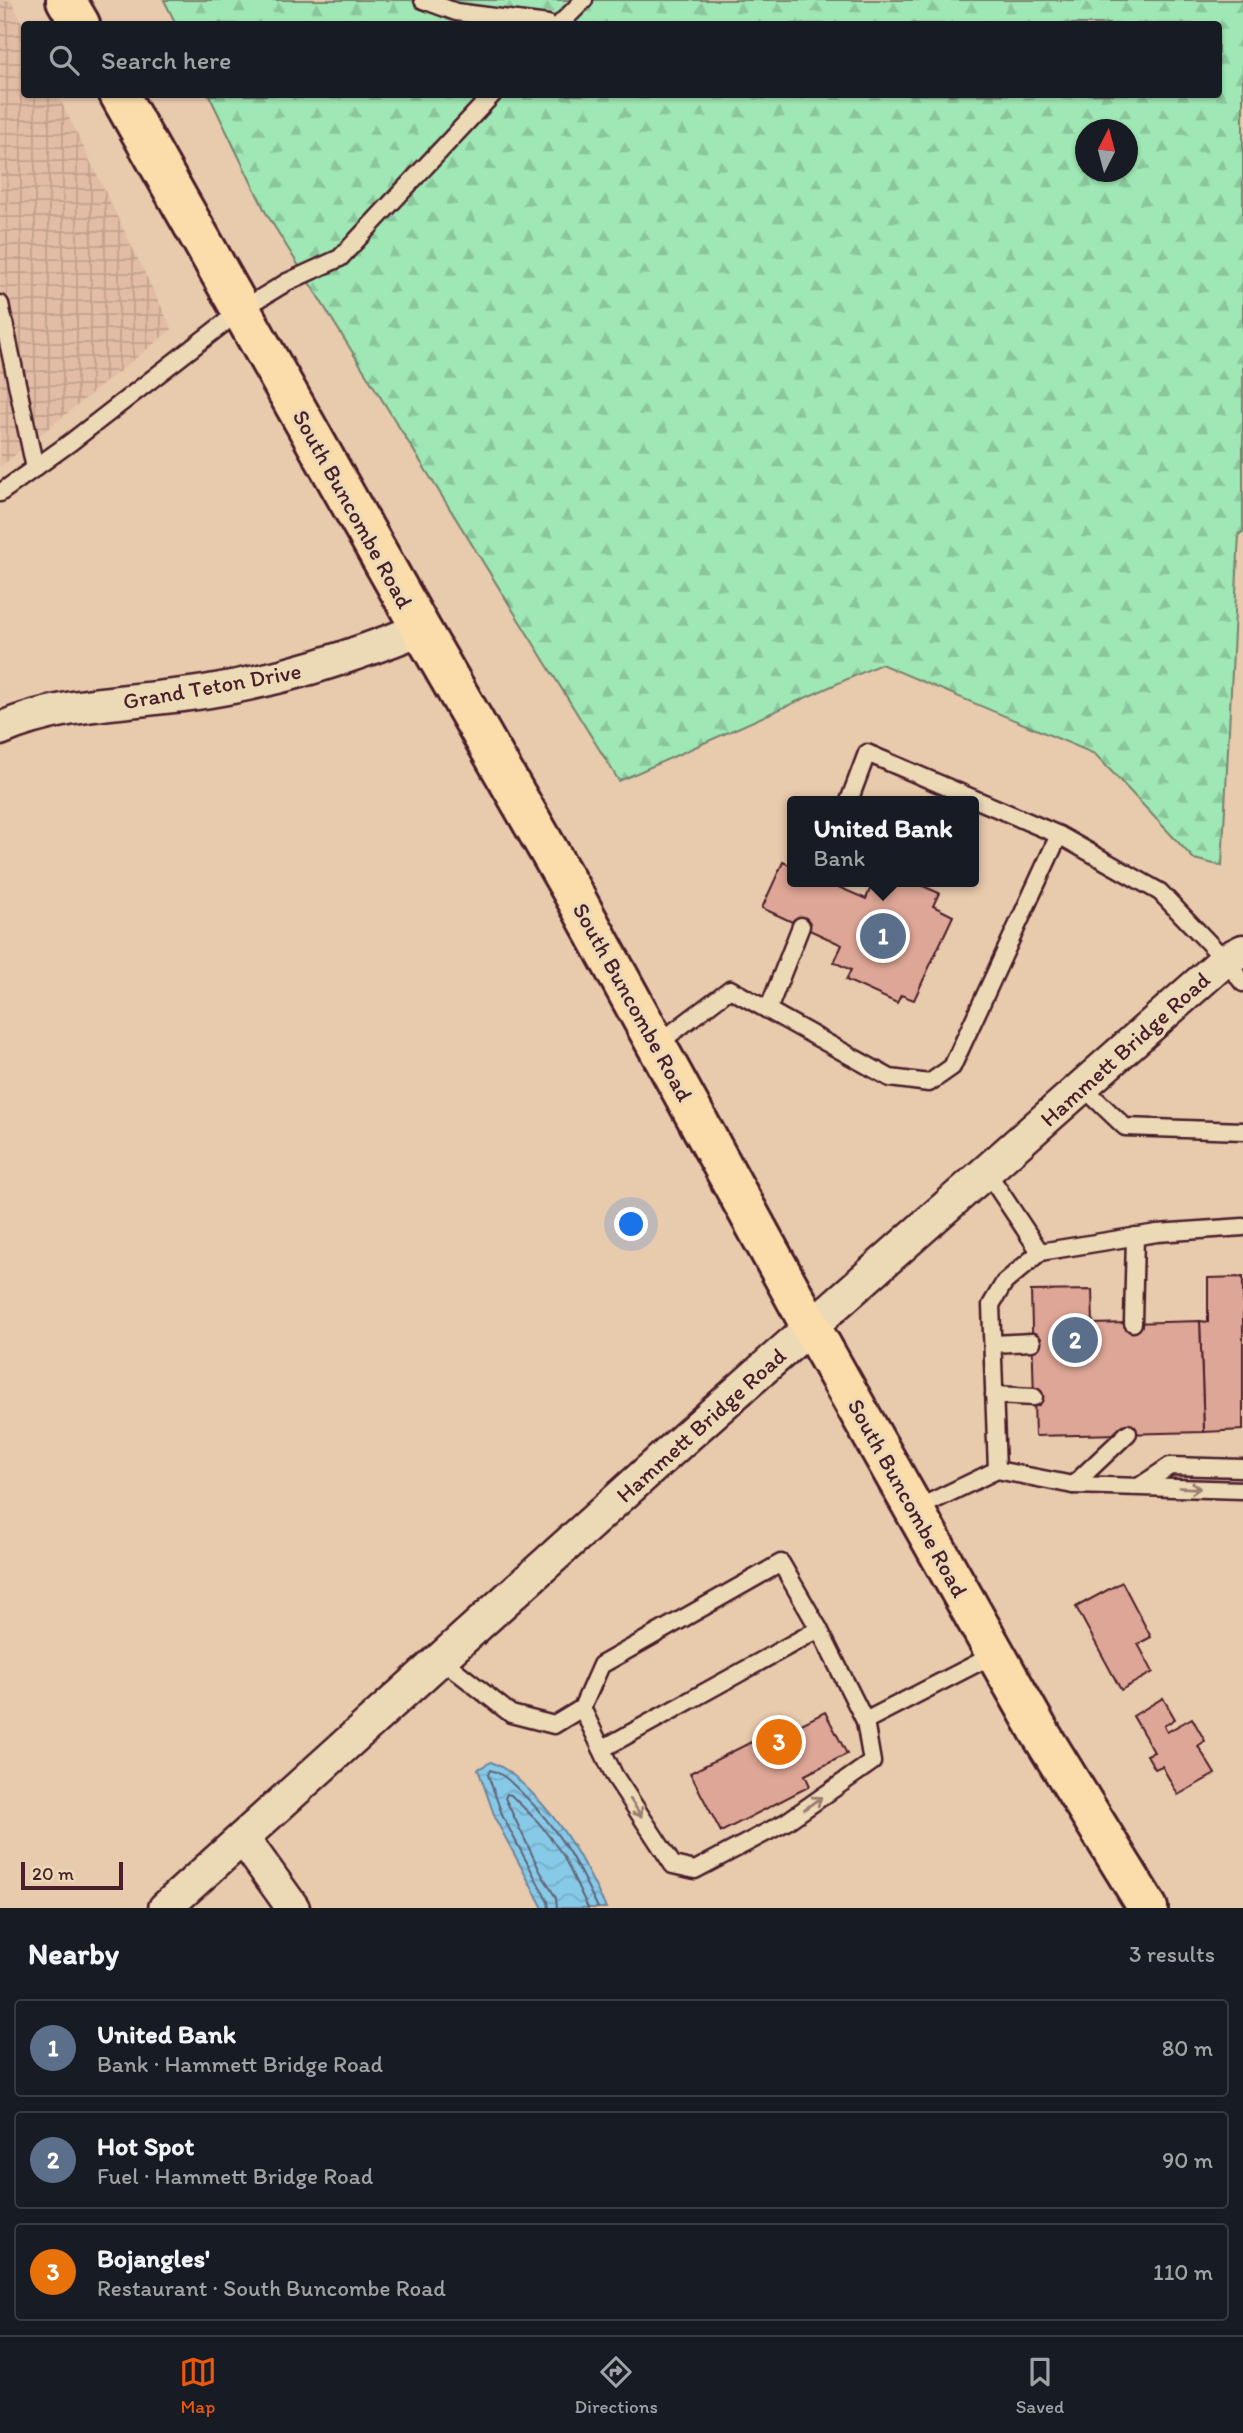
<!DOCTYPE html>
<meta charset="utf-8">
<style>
:root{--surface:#171b24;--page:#20242c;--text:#f1f3f6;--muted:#9ea1a6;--line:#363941;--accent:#ea580c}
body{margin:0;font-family:Itim,sans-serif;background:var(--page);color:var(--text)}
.compass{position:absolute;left:1075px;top:119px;width:63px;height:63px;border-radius:50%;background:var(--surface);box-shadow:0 2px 5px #0004;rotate:6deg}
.scale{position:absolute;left:21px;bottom:18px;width:102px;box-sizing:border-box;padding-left:7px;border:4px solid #4a1f2b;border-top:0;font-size:19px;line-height:24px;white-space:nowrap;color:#4a1f2b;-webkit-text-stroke:5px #ecdab7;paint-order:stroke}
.you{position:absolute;left:632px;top:1225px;width:24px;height:24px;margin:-18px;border:5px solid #fff;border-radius:50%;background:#1a73e8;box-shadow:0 0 0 10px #1a73e833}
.badge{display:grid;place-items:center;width:46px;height:46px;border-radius:50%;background:var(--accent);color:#fff;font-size:23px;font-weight:700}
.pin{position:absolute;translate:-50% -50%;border:4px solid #fff;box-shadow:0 2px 7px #0006}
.popup{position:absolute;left:787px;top:796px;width:192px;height:91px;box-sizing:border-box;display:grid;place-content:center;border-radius:7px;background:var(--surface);filter:drop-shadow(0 2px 5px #0005);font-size:23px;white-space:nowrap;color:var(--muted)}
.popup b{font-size:26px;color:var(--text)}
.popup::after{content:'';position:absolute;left:50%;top:100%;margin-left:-14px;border:14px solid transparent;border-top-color:var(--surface)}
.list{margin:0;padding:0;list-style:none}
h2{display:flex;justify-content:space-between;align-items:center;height:91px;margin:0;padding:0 28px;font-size:30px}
h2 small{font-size:23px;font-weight:400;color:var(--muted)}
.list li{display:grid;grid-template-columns:46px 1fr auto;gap:21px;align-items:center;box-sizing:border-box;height:98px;margin:0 14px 14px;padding:0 14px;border:2px solid var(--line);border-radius:7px}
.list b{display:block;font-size:26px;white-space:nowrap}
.list p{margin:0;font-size:23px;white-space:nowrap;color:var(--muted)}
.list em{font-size:23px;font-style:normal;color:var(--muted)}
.icon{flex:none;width:38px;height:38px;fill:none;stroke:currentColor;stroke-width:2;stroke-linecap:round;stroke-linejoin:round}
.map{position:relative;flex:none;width:1243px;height:1908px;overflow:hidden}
.search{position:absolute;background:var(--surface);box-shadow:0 2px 5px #0004;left:21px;right:21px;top:21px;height:77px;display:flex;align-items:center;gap:18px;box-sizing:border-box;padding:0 24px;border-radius:7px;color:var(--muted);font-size:26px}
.sheet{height:427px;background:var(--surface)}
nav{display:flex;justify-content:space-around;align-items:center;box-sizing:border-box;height:98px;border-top:2px solid var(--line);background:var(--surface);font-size:19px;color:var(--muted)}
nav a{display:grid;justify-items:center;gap:4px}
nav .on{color:var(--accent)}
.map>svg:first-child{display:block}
.industrial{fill:url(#industrial-grid)}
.forest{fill:url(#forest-firs);stroke:#748370;stroke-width:2;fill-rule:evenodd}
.water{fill:url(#water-waves);stroke:#6f869c;stroke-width:2}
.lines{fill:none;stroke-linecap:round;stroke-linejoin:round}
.shore{stroke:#626377;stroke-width:2}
.building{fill:#dea696;stroke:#4a1f2b;stroke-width:2}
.service-casing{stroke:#4a1f2b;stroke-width:21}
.minor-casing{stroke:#4a1f2b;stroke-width:37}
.primary-casing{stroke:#4a1f2b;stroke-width:44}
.service{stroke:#ecdab7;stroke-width:16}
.minor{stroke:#ecdab7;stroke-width:32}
.primary{stroke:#faddab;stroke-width:38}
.oneway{stroke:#9b7c71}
.labels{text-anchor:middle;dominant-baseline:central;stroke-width:6;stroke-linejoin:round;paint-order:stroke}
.street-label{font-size:23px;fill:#4a1f2b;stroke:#ecdab7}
</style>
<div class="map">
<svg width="1243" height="1908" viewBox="0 0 1243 1908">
<defs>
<pattern id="industrial-grid" width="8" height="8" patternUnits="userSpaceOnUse" patternTransform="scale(1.75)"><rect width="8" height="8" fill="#e2bca4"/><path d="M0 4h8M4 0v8" fill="none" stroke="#c3a18d"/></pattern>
<pattern id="forest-firs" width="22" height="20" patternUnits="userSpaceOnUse" patternTransform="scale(1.75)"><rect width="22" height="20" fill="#9fe7b4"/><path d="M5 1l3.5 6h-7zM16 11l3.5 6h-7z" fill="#8ac69b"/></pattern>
<pattern id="water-waves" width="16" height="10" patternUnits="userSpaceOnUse" patternTransform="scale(1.75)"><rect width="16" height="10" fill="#87cae8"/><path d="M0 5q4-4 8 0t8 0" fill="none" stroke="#76adc7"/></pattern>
</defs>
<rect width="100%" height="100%" fill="#e8caad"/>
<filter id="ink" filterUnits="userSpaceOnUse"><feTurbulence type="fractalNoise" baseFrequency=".0143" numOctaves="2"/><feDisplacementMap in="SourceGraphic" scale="14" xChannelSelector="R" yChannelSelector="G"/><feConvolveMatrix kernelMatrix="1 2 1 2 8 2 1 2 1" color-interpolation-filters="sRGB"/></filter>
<g filter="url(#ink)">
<path class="industrial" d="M0,0H11L24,27V94L58,95L172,329L0,467Z"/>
<path class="forest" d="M164,0H1243V532L1239,534L1222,866L1194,859L1095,754L881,664L619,781L266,213L209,95L1218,94V24H176ZM1086,130H1128V172H1086Z"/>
<path class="water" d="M491,1762C509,1769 516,1778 530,1791C566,1827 584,1863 606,1908H543L496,1820L478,1769Z"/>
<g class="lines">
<g class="shore">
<path d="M549,1908L548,1902L503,1817L488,1775L490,1770C504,1773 511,1783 521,1792C559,1829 575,1860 598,1908"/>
<path d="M557,1908L556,1898L540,1871L505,1798L507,1794L511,1795L539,1823L563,1855L588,1908"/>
</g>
</g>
<g class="building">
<path d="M783,862L792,866V882H827L866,899L873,882H880L893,888L896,882H914L939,893L933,906L953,916L914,1000L901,995L897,1003L846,980L851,970L834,962L842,945L762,908Z"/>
<path d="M1243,1277V1430L1204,1432L1200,1321L1208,1322V1278Z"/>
<path d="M1092,1290L1093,1324L1200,1321L1204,1432L1035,1436L1031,1291Z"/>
<path d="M1122,1582L1151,1637L1138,1644L1153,1672L1121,1690L1076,1607Z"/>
<path d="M1163,1698L1175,1719L1164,1726L1167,1732L1192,1718L1205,1741L1198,1746L1215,1774L1178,1795L1162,1766L1155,1769L1147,1755L1154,1752L1133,1716Z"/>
<path d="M825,1712L847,1754L805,1775L810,1786L721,1832L690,1773L777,1729L780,1735Z"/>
</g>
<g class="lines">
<g class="service-casing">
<g id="service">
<path d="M423,0L456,12L548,24"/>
<path d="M560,24L584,0"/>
<path d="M0,304L35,468"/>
<path d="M0,493L71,442L241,310L287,282L340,258L493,94"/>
<path d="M849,801L867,753L1059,835L1160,892L1225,960L1243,983"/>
<path d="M768,1010L801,926"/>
<path d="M656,1045L730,989L890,1078L929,1083L952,1067L1059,835"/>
<path d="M1083,1087L1125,1127L1243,1131"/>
<path d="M987,1172L1040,1252L1157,1233L1243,1227"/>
<path d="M1133,1323L1135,1236"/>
<path d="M994,1344L1032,1342"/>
<path d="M994,1395L1034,1397"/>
<path d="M997,1470L991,1305L1004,1283L1040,1252"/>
<path d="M1073,1485L1128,1433"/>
<path d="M1140,1486L1170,1466L1243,1468"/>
<path d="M914,1510L997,1470L1073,1485L1243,1490"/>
<path d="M441,1659L511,1714L554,1725L582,1708L601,1665L781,1563L819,1629L865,1721L995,1654"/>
<path d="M582,1708L614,1775L673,1865L695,1870L786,1822L872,1762L865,1721"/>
<path d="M602,1749L819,1629"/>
</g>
</g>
<g class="minor-casing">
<g id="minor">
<path d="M0,729C65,700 141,703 210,691C284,679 351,657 421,629"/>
<path d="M243,1838L293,1908"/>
<path d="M165,1908L685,1438L1225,960L1243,951"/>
</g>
</g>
<g class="primary-casing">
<g id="primary">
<path d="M66,0L80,24"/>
<path d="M119,94L421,629L574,895L811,1327L1039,1731L1148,1908"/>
</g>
</g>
<use href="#service" class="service"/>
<use href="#minor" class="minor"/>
<use href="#primary" class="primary"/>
</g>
<defs><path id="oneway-shaft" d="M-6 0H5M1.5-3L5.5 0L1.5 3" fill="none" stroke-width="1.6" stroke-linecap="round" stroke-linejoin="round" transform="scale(1.75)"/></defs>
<g class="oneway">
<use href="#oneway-shaft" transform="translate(1190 1488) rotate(2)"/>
<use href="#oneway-shaft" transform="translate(813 1803) rotate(-35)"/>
<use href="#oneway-shaft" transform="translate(636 1808) rotate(57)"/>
</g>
</g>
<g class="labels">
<g class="street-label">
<text transform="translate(353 509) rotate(61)">South Buncombe Road</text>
<text transform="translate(212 686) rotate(-10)">Grand Teton Drive</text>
<text transform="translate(633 1002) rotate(61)">South Buncombe Road</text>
<text transform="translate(1125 1049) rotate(-42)">Hammett Bridge Road</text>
<text transform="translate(701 1425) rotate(-42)">Hammett Bridge Road</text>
<text transform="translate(908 1498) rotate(61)">South Buncombe Road</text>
</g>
</g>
</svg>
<svg class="compass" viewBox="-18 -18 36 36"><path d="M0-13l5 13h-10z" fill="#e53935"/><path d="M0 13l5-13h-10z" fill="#9ea1a6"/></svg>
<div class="scale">20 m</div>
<div class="you"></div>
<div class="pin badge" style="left:883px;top:936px;background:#5c6f8a">1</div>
<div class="popup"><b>United Bank</b>Bank</div>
<div class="pin badge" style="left:1075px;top:1340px;background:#5c6f8a">2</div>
<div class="pin badge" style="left:779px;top:1742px;background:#e8710a">3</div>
<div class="search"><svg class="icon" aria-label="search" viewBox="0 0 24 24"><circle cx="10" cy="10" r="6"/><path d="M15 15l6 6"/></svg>Search here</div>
</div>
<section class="sheet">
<h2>Nearby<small>3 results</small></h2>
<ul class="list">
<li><span class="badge" style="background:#5c6f8a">1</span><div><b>United Bank</b><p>Bank · Hammett Bridge Road</p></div><em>80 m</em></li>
<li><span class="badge" style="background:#5c6f8a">2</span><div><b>Hot Spot</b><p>Fuel · Hammett Bridge Road</p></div><em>90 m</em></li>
<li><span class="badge" style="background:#e8710a">3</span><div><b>Bojangles'</b><p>Restaurant · South Buncombe Road</p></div><em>110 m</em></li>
</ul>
</section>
<nav>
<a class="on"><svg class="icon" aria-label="map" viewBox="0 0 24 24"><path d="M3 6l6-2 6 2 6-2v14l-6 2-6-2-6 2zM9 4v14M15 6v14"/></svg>Map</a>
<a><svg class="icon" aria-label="directions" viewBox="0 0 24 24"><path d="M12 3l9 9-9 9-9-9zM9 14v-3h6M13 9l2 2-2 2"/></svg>Directions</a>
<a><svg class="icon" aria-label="saved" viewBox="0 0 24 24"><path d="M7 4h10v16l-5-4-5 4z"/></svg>Saved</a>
</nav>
